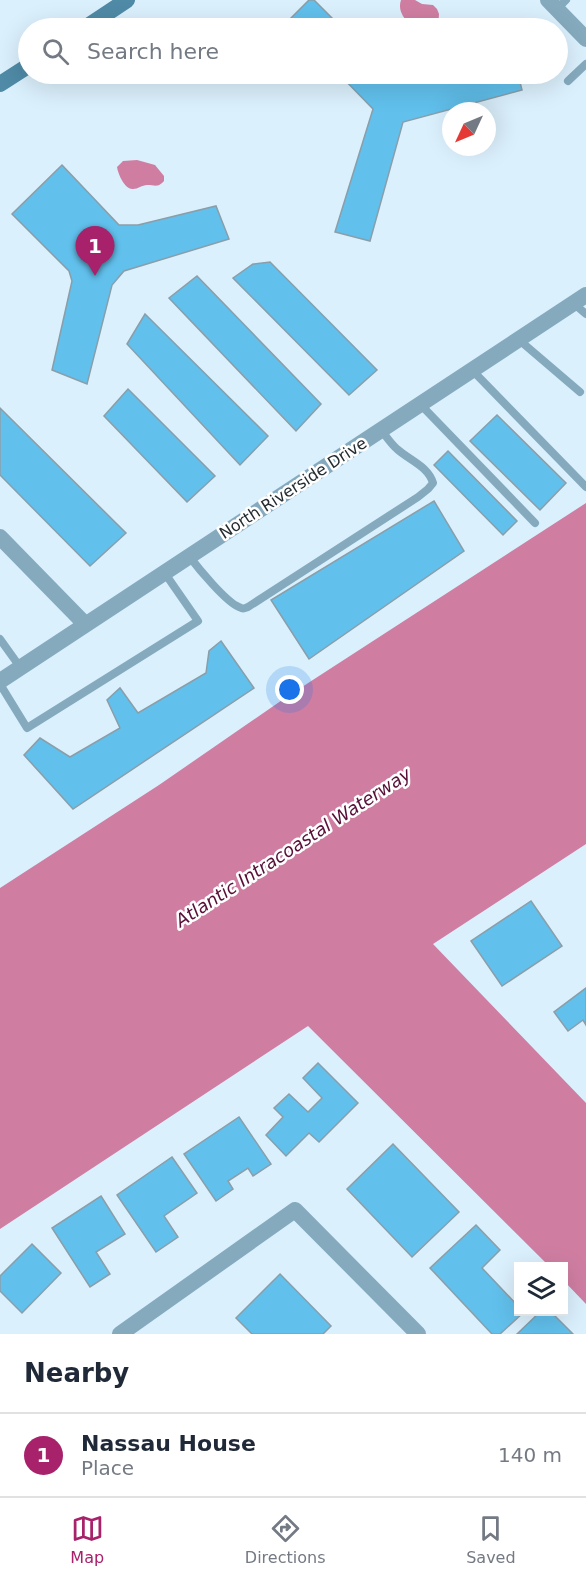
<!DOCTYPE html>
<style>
:root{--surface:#fff;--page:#f2f2f3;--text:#1f2937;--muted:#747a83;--line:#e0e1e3;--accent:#a7216b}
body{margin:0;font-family:"DejaVu Sans",sans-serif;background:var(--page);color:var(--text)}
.controls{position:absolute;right:18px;bottom:18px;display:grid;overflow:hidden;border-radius:0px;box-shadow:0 6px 24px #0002}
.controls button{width:54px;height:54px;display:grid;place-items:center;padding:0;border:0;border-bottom:2px solid var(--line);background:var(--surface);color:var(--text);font:30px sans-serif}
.compass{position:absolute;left:442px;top:102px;width:54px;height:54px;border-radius:50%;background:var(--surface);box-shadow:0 6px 24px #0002;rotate:226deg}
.you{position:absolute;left:290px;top:690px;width:21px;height:21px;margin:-15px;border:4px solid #fff;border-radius:50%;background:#1a73e8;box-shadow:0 0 0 9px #1a73e833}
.badge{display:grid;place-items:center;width:39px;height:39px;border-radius:50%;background:var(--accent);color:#fff;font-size:20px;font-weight:700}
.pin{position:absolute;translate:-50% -50px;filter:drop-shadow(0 2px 3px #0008)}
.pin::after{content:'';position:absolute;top:32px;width:21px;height:18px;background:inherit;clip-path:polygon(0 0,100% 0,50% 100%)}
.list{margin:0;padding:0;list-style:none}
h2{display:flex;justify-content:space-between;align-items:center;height:78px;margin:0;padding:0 24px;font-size:26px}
h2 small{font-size:20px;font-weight:400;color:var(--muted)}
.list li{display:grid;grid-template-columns:39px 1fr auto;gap:18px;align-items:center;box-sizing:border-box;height:84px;padding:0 24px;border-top:2px solid var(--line)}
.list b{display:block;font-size:22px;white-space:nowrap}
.list p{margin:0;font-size:20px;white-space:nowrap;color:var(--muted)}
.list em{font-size:20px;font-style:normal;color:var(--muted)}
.icon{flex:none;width:33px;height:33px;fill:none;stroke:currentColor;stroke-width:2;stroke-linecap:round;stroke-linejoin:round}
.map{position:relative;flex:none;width:586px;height:1334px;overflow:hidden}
.search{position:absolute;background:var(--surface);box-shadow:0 6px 24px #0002;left:18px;right:18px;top:18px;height:66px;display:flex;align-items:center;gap:15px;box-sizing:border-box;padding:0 21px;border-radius:33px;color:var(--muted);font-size:22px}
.sheet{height:162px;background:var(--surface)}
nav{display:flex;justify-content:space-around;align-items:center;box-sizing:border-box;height:84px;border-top:2px solid var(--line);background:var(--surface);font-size:16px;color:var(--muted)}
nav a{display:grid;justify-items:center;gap:3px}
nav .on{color:var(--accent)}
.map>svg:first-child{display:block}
.water{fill:#cf7ea2}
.building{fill:#61c0ec;stroke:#8a9ea9;stroke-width:1.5}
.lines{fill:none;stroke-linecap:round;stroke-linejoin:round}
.service{stroke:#85aabd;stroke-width:8}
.minor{stroke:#85aabd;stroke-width:16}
.secondary{stroke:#4f8aa6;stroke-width:16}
.labels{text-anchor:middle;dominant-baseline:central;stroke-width:5;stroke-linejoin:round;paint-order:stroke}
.street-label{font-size:16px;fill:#242c30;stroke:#fff}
.water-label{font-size:18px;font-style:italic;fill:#580f37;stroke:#fff}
</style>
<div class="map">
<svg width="586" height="1334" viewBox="0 0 586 1334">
<rect width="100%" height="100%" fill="#daf0fc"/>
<g class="water">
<path d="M401,0H415L422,4L433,5L437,9L439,14L438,28H414C406,21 397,12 401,0Z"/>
<path d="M137,160L155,165L164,176V181C158,188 155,185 147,185C142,185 138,189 133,189C125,190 118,174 117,167L123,161Z"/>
<path d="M586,503V844L433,944L586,1103V1304L564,1281V1266H549L308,1026L0,1229V888L159,785L285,698Z"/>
</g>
<g class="building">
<path d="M309,0H314L342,28H295L288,21Z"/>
<path d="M339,74H386L396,83L435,74H518L522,90L403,122L370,241L335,232L373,109Z"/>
<path d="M62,165L119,225H138L216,206L229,239L124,271L112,285L87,384L52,370L72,281L69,271L12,214Z"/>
<path d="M270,262L377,370L349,395L233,278L253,264Z"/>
<path d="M197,276L321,404L296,431L169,298Z"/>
<path d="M145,314L268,436L240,465L127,344Z"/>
<path d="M128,389L215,476L187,502L104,416Z"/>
<path d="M0,408L126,533L90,566L0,475Z"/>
<path d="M497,415L566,483L540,510L470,441Z"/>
<path d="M448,451L517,521L503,535L434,465Z"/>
<path d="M434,501L464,551L309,659L271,600Z"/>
<path d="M221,641L254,688L73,809L24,755L40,738L70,757L120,728L107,700L120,688L138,713L206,673L209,651Z"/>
<path d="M531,901L562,946L502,986L471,941Z"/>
<path d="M586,988V1025L583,1020L568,1031L554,1012Z"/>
<path d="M318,1063L358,1103L319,1142L309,1133L286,1156L266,1135L283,1117L274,1108L289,1094L308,1112L322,1098L303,1078Z"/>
<path d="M239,1117L271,1164L253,1176L248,1168L228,1181L233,1189L216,1201L184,1154Z"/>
<path d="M393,1144L459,1212L412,1257L347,1189Z"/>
<path d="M172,1157L197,1193L164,1216L178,1237L156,1252L117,1195Z"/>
<path d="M101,1196L125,1234L96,1252L110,1274L90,1287L52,1228Z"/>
<path d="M476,1225L500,1250L482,1268L518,1306V1312H524L500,1334H492L430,1268Z"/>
<path d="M32,1244L61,1273L22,1313L0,1291V1276Z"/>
<path d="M280,1274L331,1326L323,1334H252L236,1318Z"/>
<path d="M540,1312H551L573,1334H517Z"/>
</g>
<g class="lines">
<g class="service">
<path d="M557,9L566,0"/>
<path d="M568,81L586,64"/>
<path d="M573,303L586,314"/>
<path d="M518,339L580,392"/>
<path d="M472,370L586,487"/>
<path d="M420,404L535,523"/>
<path d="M189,556C198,568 226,602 239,607C243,609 243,609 248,607L418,497L428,489L433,483C428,466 409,460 397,449C391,444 386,436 381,430"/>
<path d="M0,639L20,667"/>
<path d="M0,684L27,728L198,621L164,572"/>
</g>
<g class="minor">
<path d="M548,0L586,39"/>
<path d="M0,537L85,624"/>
<path d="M0,681L586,295"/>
<path d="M120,1334L295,1210L418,1334"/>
</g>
<g class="secondary">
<path d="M85,28L127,0"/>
<path d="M0,84L28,66"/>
</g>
</g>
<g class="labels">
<g class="street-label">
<text transform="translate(293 488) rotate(-33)">North Riverside Drive</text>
</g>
<g class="water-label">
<text transform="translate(293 847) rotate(-33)">Atlantic Intracoastal Waterway</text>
</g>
</g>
</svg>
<div class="controls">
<button><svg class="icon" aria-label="layers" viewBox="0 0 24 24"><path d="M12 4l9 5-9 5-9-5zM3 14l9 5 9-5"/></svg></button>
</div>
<svg class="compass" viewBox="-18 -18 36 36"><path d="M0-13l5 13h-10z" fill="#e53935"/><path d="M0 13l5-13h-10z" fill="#747a83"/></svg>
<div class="you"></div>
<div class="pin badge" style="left:95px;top:276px">1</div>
<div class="search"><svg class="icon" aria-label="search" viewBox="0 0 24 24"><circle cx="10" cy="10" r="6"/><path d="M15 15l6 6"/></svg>Search here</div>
</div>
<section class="sheet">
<h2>Nearby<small></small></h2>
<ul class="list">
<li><span class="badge">1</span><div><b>Nassau House</b><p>Place</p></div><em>140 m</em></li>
</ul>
</section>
<nav>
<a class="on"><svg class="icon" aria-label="map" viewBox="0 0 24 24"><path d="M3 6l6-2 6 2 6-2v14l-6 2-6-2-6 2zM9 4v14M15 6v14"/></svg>Map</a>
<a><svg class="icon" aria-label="directions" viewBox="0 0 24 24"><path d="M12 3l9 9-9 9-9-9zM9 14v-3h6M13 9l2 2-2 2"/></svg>Directions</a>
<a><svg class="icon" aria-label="saved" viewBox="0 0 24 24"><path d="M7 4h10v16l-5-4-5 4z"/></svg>Saved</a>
</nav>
